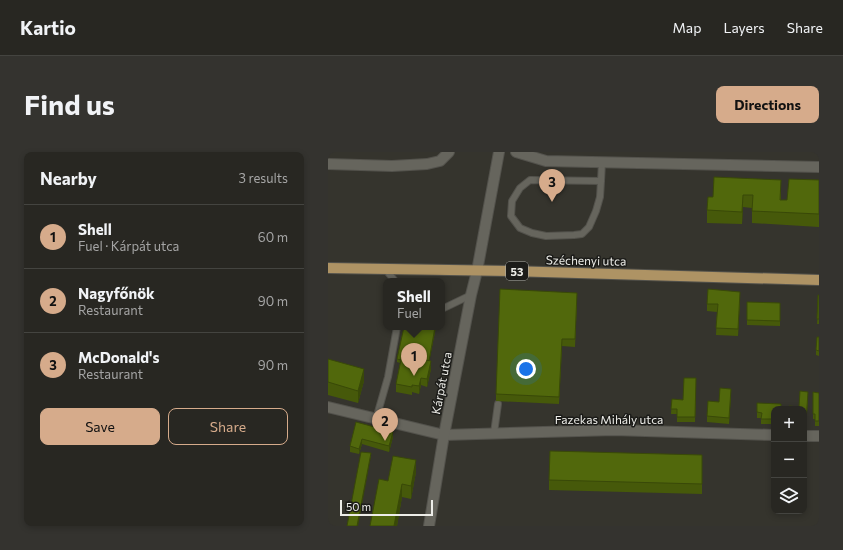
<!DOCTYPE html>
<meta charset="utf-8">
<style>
:root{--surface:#282722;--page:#34332f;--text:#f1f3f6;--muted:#a5a5a5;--line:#444440;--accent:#d6ab8b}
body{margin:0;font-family:Commissioner,sans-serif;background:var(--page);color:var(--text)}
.controls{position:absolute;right:12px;bottom:12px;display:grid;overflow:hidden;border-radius:8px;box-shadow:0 2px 6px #0003}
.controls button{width:36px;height:36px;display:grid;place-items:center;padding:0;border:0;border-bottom:1px solid var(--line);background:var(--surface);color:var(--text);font:20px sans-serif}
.scale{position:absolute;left:12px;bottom:10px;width:93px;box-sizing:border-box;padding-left:4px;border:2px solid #edede8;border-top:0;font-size:11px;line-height:14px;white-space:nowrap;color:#edede8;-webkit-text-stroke:3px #1c1c19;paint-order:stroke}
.you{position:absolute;left:198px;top:217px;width:14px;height:14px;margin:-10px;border:3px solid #fff;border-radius:50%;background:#1a73e8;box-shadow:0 0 0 6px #1a73e833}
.badge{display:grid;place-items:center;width:26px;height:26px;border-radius:50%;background:var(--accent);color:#111;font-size:13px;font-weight:700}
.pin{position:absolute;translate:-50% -33px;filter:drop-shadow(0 1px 2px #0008)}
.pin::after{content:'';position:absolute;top:21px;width:14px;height:12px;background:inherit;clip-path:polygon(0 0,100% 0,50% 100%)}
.popup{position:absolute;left:55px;top:126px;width:62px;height:52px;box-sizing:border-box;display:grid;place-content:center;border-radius:8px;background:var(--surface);filter:drop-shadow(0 1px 3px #0005);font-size:13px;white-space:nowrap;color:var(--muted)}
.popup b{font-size:15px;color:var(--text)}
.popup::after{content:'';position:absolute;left:50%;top:100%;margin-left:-8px;border:8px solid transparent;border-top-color:var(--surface)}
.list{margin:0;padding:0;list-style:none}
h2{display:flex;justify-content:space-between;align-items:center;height:52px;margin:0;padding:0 16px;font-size:17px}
h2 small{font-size:13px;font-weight:400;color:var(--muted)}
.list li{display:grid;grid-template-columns:26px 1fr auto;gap:12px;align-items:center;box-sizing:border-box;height:64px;padding:0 16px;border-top:1px solid var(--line)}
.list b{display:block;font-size:15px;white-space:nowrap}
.list p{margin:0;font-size:13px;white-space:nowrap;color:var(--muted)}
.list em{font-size:13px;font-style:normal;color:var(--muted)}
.actions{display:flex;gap:8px;padding:12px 16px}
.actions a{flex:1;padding:9px 0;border:1px solid var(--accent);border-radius:8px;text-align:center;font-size:14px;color:var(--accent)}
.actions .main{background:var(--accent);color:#111}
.icon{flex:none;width:22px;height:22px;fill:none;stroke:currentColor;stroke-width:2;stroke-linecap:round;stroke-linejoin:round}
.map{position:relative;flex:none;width:491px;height:374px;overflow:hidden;border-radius:8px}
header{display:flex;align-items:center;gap:24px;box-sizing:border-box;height:56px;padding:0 20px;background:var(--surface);border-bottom:1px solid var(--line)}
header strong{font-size:19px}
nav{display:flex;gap:22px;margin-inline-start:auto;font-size:14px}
.intro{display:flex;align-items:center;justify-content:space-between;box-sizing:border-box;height:96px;padding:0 24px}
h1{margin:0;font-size:28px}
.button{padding:10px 18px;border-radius:8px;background:var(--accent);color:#111;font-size:14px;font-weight:700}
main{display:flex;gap:24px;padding:0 24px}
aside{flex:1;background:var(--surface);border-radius:8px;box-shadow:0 2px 6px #0003}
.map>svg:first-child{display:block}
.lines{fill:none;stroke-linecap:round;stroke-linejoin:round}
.service-casing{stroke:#53524c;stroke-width:8}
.minor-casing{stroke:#53524c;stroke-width:12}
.primary-casing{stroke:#53524c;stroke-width:12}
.service{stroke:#66655d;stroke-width:6}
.minor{stroke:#66655d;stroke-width:10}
.primary{stroke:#ae9364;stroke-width:10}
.wall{fill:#46590a}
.shaded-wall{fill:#394908}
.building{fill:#51680c;stroke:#394908}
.labels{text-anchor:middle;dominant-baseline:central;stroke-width:3;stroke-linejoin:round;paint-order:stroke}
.shield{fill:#1c1c19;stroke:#aeaeaa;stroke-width:1}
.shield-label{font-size:11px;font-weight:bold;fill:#edede8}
.street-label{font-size:12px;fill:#edede8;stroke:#1c1c19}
</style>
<header>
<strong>Kartio</strong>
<nav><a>Map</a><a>Layers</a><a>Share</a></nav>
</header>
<div class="intro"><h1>Find us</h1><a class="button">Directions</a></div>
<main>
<aside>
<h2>Nearby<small>3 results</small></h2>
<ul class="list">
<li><span class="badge">1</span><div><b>Shell</b><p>Fuel · Kárpát utca</p></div><em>60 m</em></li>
<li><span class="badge">2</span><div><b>Nagyfőnök</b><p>Restaurant</p></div><em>90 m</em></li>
<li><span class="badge">3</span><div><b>McDonald's</b><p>Restaurant</p></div><em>90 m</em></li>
</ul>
<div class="actions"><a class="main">Save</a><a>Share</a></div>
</aside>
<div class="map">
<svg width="491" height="374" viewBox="0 0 491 374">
<rect width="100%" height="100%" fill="#35342d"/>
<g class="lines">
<g class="service-casing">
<g id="service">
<path d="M273,29L272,45L268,59L261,75L254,82L246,83L218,84L204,81L192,76L183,64L184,49L192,36L202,28L273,29L274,10"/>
<path d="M58,118L67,129"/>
<path d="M114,156H116L143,143"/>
<path d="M48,267L60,225L69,175"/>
<path d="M166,281L170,252"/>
</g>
</g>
<g class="minor-casing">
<g id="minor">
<path d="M188,0L218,9L491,15"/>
<path d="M0,12L64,14L99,12L112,9L121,0"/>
<path d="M0,255L116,283L286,278L446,283"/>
<path d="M476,284H491"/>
<path d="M101,374L116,283L143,143L149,119L171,0"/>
</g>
</g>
<g class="primary-casing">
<path id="primary" d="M0,116L182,119L491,128"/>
</g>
<use href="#service" class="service"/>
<use href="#minor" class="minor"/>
<use href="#primary" class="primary"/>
</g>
<g class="wall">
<path d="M491,28V75L424,71V56L415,55L414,72L379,71V58L385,45L453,40V48H459Z"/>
<path d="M491,143V172H489Z"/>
<path d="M412,147L410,184L388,183L389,160L379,159V152Z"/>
<path d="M249,148L247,195L234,194L231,252L168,249V242Z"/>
<path d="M419,150L452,151V174L419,173Z"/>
<path d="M76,175H108L101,209L103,217L99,235L93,233L91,242L84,240V243L68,240V232L72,211L69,210V207Z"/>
<path d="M491,185V204L488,203V198Z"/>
<path d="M0,207L36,229L30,251L0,243Z"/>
<path d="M368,226L367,270H349V262H343L344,247L355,248Z"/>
<path d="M485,240L491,241V274H487V267H485Z"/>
<path d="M403,242L401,272L379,270V264L391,250Z"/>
<path d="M480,245L478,275H476V257L471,255Z"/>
<path d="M429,251L446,257V272H433V266H429Z"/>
<path d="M28,270L65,285L61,300L34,292L31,302L22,300V294Z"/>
<path d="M374,313V342L221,338V328Z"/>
<path d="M88,320L83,347L74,345L69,374H42L60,329Z"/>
</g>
<g class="shaded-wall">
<path d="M415,43V55L414,72V60Z"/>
<path d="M412,140V147L410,184V177Z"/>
<path d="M107,175H108L100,216V213Z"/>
<path d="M103,209V217L99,235V227Z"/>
<path d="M36,217V229L30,251V239Z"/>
<path d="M93,226V233L91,242V234Z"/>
<path d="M403,237V242L401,272V266Z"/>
<path d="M65,280V285L61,300V294Z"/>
<path d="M34,287V292L31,302V297Z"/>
<path d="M43,301V304L30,374H29Z"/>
<path d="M88,308V320L83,347V334Z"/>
<path d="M74,332V345L69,374H66Z"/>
</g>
<g class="building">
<path d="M386,25L453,28L452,48H459L461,27L491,28V62L424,59L425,43H415L414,60L379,58L380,45H385Z"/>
<path d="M172,137L249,141L247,187H234L231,245L168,242Z"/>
<path d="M380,137L412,140L410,177L388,176L390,152H379Z"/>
<path d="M490,143H491V167H489Z"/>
<path d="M419,150L452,151V169L419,168Z"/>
<path d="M76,175H107L101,209L74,203L73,208L69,207Z"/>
<path d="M489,185H491V199L488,198Z"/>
<path d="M74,203L103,209L99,227L93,226L91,234L84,233V235L68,232Z"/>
<path d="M0,207L36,217L30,239L0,230Z"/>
<path d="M356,226H368L367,265H349V257H343L344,247L355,248Z"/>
<path d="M392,236L403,237L401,266L379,264L380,249L391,250Z"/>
<path d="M472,239L480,240L478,270H476V257H461V254L471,255Z"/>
<path d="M485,240L491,241V269H487V262H485Z"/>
<path d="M429,251L453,252V257H446V267H433L434,261L429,260Z"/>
<path d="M28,270L65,280L61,294L34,287L31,297L22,294Z"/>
<path d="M222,299L374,303V332L221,328Z"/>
<path d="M33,300L43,301L29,374H19Z"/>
<path d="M65,304L88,308L83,334L74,332L66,374H42L51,327L60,329Z"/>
</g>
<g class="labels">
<rect class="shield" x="178" y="110" width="22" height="18" rx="3"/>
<g class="shield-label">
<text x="189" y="119">53</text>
</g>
<g class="street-label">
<text transform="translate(258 108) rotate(1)">Széchenyi utca</text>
<text transform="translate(113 231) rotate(-79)">Kárpát utca</text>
<text x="281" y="267">Fazekas Mihály utca</text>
</g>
</g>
</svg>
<div class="controls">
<button>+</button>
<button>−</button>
<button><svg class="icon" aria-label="layers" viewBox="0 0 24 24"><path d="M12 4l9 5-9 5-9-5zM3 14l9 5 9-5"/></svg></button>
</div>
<div class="scale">50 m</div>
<div class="you"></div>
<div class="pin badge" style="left:86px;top:224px">1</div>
<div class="popup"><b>Shell</b>Fuel</div>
<div class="pin badge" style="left:57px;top:289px">2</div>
<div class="pin badge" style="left:224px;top:50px">3</div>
</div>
</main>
